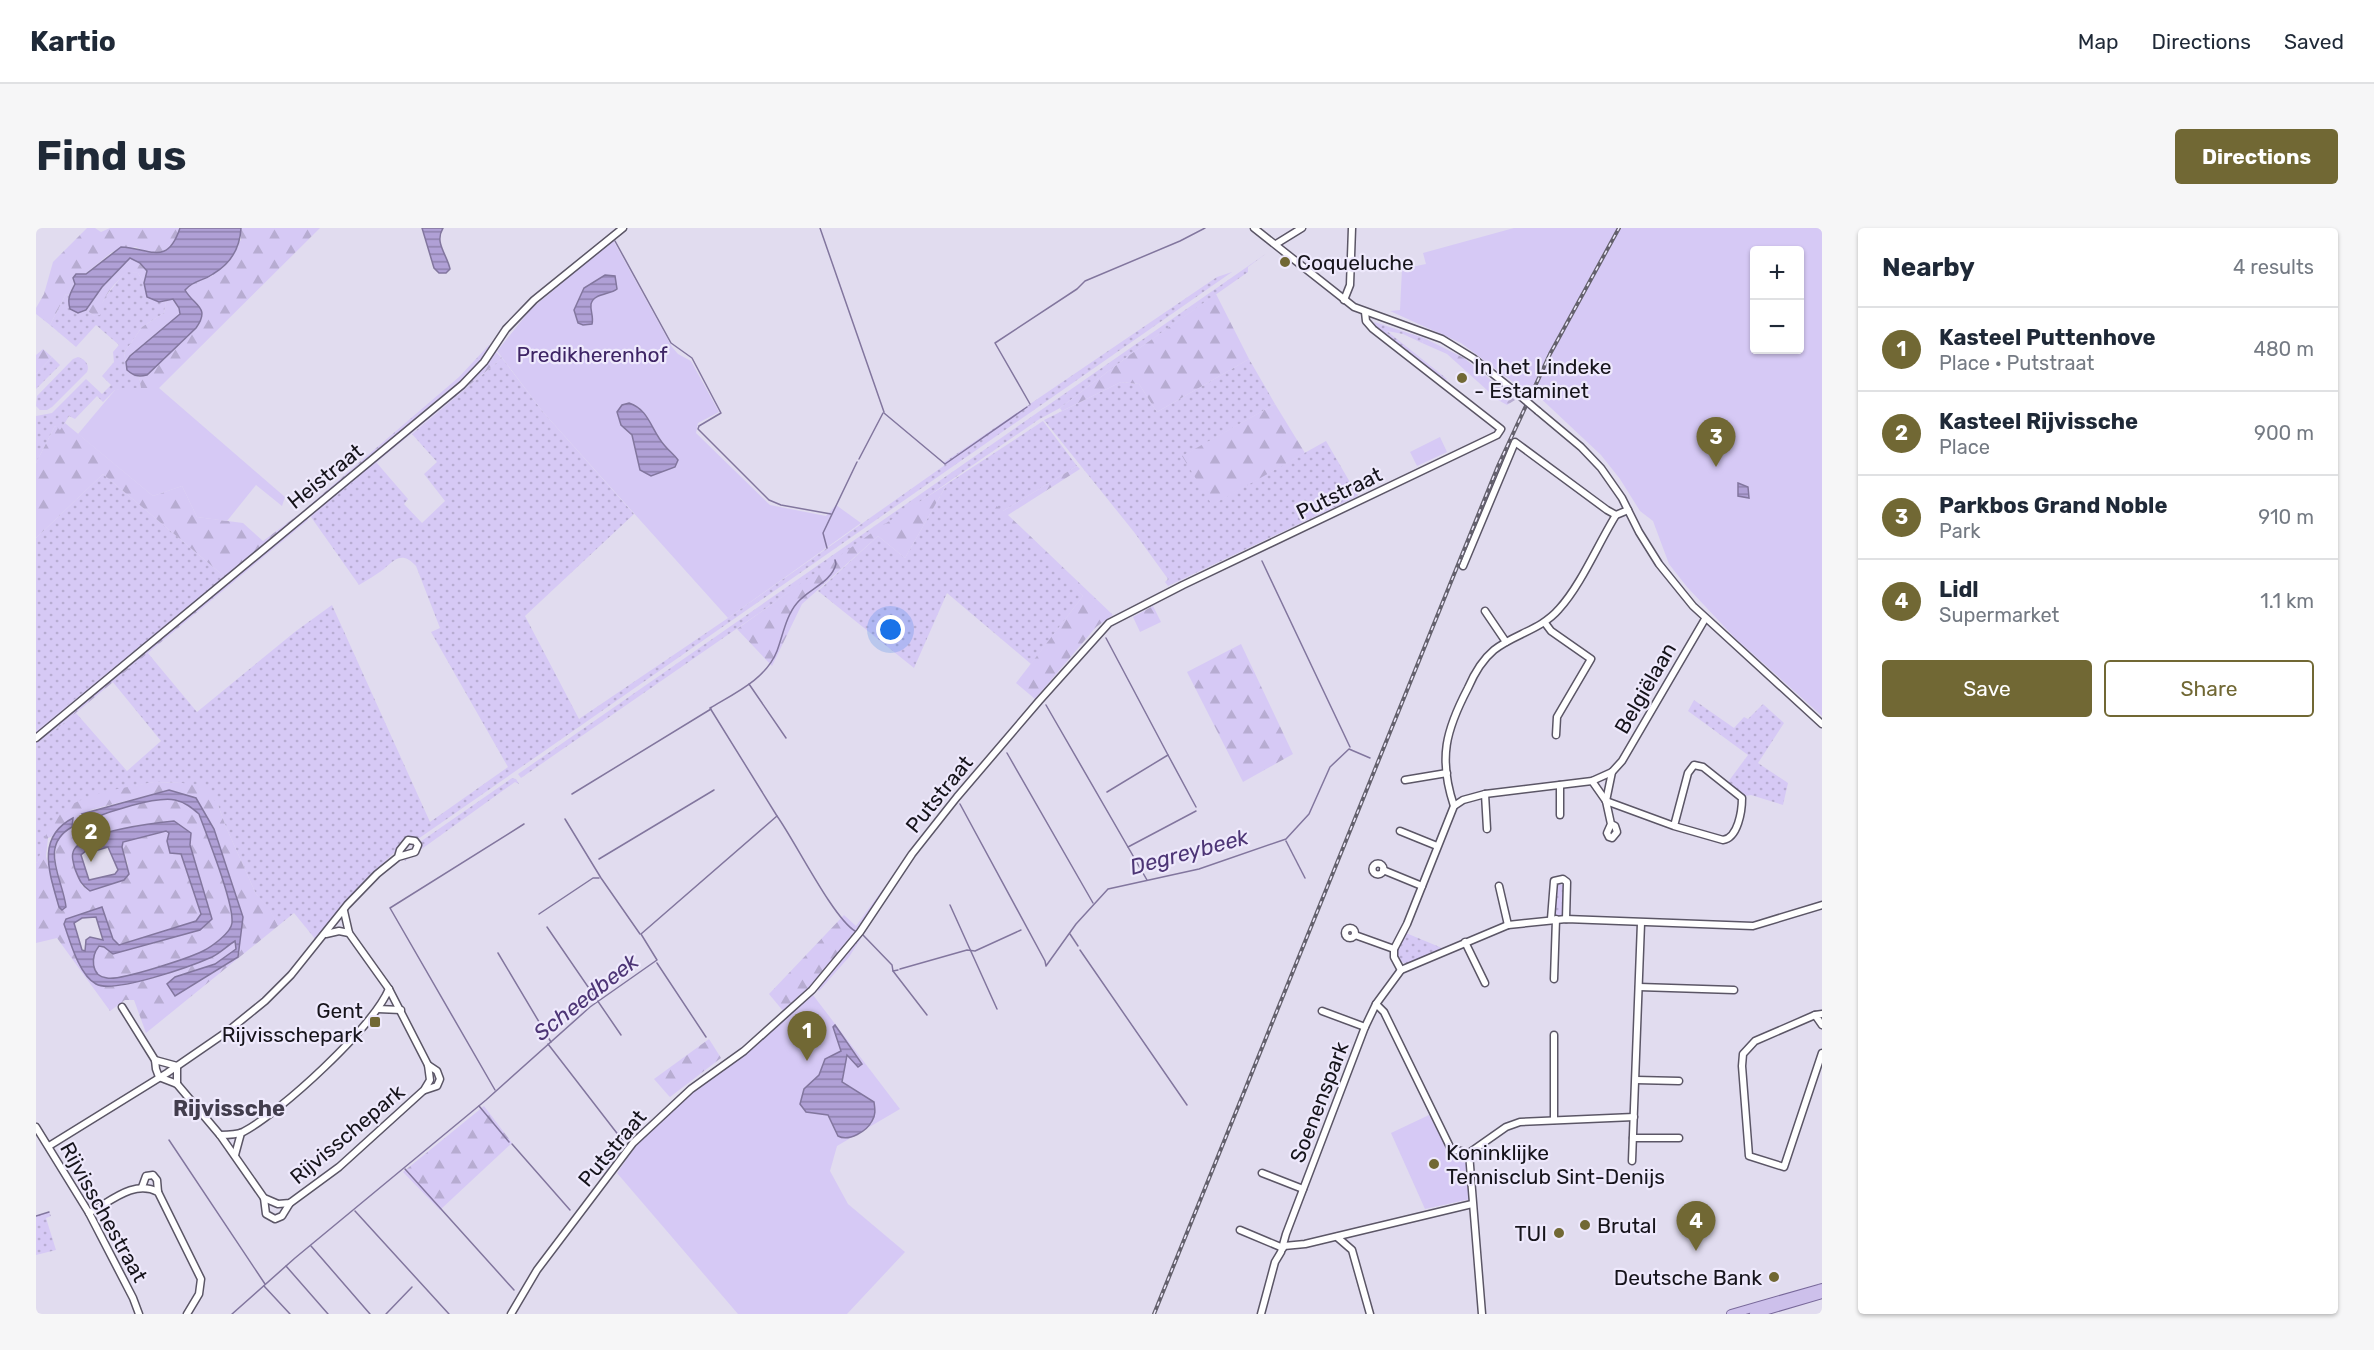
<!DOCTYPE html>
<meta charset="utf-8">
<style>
:root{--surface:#fff;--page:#f6f6f7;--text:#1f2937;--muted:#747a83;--line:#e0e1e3;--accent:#716834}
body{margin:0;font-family:Rubik,sans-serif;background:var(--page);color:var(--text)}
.controls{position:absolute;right:18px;top:18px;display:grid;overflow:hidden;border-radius:6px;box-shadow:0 2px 4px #0004}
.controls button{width:54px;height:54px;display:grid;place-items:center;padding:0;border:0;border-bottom:2px solid var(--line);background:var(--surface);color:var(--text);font:30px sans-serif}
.you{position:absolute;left:855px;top:402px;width:21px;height:21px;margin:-15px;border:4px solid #fff;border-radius:50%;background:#1a73e8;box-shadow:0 0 0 9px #1a73e833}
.badge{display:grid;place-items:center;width:39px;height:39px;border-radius:50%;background:var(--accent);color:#fff;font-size:20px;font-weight:700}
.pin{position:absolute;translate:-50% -50px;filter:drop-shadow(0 2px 3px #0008)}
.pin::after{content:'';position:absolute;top:32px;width:21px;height:18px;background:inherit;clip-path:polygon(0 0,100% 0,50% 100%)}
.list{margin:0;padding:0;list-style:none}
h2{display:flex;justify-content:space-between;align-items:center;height:78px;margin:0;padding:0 24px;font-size:26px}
h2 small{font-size:20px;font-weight:400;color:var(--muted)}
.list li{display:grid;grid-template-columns:39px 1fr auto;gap:18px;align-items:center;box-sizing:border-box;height:84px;padding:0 24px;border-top:2px solid var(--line)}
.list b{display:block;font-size:22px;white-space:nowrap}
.list p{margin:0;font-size:20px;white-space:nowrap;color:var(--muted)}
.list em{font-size:20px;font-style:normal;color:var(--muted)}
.actions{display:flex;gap:12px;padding:18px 24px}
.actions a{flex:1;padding:14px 0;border:2px solid var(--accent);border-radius:6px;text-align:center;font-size:21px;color:var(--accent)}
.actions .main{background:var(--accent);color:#fff}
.map{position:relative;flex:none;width:1786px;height:1086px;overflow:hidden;border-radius:6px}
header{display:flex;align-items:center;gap:36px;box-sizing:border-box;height:84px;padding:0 30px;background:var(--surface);border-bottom:2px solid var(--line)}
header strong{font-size:28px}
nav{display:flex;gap:33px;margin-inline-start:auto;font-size:21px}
.intro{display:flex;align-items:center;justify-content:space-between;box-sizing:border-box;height:144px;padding:0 36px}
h1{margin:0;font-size:42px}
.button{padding:15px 27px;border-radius:6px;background:var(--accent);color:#fff;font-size:21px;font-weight:700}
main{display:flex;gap:36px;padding:0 36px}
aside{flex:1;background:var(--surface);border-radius:6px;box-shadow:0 2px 4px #0004}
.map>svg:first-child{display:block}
.grass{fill:url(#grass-dots)}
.forest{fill:url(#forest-firs);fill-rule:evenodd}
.park{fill:#d6c9f5;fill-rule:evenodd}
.water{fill:url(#water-rules);stroke:#82769e;stroke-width:1.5;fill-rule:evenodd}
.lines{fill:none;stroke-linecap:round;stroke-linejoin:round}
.stream{stroke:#82769e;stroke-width:1.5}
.minor-casing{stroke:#5b5666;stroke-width:9}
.major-casing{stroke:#78689a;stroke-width:10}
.minor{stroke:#fff;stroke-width:6}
.major{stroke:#cdc0eb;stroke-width:8}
.rail-casing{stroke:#64616d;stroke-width:4}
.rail{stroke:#eee9fc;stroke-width:1.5;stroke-dasharray:4.5;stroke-linecap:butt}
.minor-bridge-casing{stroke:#5b5666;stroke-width:9;stroke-linecap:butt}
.minor-bridge{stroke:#fff;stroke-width:6}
.poi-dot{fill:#716834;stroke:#eee9fc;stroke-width:2}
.labels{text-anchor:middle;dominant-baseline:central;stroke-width:4.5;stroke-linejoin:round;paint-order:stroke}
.poi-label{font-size:21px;fill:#16141b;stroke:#eee9fc;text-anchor:start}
.park-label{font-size:21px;fill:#3e2565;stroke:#eee9fc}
.street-label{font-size:21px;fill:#16141b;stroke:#eee9fc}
.water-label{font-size:22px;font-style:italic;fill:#4d3576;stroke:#eee9fc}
.neighbourhood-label{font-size:22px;font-weight:bold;fill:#423d4d;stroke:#eee9fc}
</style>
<header>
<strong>Kartio</strong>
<nav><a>Map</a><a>Directions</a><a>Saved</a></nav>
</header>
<div class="intro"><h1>Find us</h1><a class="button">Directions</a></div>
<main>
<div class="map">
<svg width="1786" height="1086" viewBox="0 0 1786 1086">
<defs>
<pattern id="grass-dots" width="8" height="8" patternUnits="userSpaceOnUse" patternTransform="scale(1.5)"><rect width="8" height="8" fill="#d6c9f5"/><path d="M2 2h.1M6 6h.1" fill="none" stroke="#b7acd1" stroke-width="1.8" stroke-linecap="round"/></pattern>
<pattern id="forest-firs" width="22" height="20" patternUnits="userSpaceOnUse" patternTransform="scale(1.5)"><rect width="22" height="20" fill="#d6c9f5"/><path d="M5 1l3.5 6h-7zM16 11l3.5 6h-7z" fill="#b7acd1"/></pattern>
<pattern id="water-rules" width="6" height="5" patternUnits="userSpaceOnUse" patternTransform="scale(1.5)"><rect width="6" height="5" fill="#b0a0d6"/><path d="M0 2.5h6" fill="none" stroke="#8e81ad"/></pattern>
</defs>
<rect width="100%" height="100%" fill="#e1dcef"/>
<g class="grass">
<path d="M1231,25L1212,39V44L1095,126L1024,180L1002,192L485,550L482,546Z"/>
<path d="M90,43L102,45L108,55L111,68L123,74L130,73L128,85L106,99L88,125L91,142L103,149L105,160L79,162L67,174L61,168L39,191L33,188L24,203L19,198L0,235V188L16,185L50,151L66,166L75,157L66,148L78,134L77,124L83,117L60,97L40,119L14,97L30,66L33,67L32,74L42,85L50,82L59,88L70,68Z"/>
<path d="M1196,44L382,611L374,610L332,649L280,712L258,685L242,698L233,681L220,666L190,599L182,577L146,555L118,554L67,565L9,609L2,634L0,635V518L40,485L91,543L125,513L76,453L111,424L161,484L260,403L296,377L394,594L472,539L395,404L404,400L380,338C367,324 360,330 348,341C340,347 331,352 323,357L275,289L340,234L372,271L368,276L386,295L409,273L388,246L401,234L376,206L466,130L507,184L598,286L489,388L543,491L692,390L909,237L907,235L1181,49Z"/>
<path d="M1338,94L1388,110L1386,115L1367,106L1351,103L1411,151L1409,152L1339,98Z"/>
<path d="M16,129L24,137L0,161V146Z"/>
<path d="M42,129C49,131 54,137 51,144L16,179L11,182H4L0,178L1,168L37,131Z"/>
<path d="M1213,131L1239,176L1147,228L1177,276L1290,213L1322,268L1132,358L1129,354L1132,351L1098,304L1008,192L1085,154L1103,156L1121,184Z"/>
<path d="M1007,193L1041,238L967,283L1047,368L995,436L911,365L878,440L782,363L842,308L869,330L911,256Z"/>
<path d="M67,246L189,349L0,503V310Z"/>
<path d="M1658,472L1698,500L1708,489L1712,491L1727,476L1748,495L1722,535L1752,555L1747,577L1715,567L1709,568L1692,554L1712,527L1652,483Z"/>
<path d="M476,550L480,551L483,556L479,554L369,633L368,631L383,622L384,614Z"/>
<path d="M1523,656L1529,658L1527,689L1518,687L1519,658Z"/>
<path d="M1370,705L1406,720L1373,736L1365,734C1357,724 1365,715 1370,705Z"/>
<path d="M13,984L15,988L10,990L20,1022L0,1027V988Z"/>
</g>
<g class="forest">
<path d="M51,0H59L65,4L74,0H144C136,24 123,32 100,19L76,24L49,46H40L39,56L33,67L30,66L14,97L0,86V80L8,66L17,34Z"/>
<path d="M205,0H284L123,160H105L103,149L111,146L160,100C175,80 159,78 149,62L157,53L176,48L205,12Z"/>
<path d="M94,30L104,35L111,43L108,55L102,45L90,44C78,57 65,69 64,87L59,88L50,82L66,59Z"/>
<path d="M1180,66L1213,131L1121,184L1103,156L1085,154L1026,183L1024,180L1095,126Z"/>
<path d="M137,71L143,80L144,86L94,128L90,134L88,125L106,99L128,85L130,73Z"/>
<path d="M1388,110L1428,130L1479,172L1471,177L1462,172L1411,126L1386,115Z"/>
<path d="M453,117L466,130L275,289L269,281L423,149Z"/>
<path d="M7,121L16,129L0,146V127Z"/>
<path d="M1239,176L1269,225L1176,277L1146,228Z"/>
<path d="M29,195L117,268L146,258L161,289L207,295L227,313L266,284L272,292L0,518V503L189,349L67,246L0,310V235L19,198L24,202Z"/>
<path d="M1041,238L1044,241L972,287L1077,387L1060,399L999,471L980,455L1047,368L954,278L958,276L967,283Z"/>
<path d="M911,256L869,330L842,308L766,376L736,438L701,401L841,301Z"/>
<path d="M1117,378L1125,394L1104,404L1097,389Z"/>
<path d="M1205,416L1257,526L1207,554L1151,444Z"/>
<path d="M118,554L146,555L163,557L173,565L182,577L190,599L220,666L233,680L242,698L110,805L98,772H89L74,783L21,710L0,715V635L2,634C6,618 10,599 22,587C43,565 89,560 118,554ZM133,562L160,570L207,689L202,729L140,768L131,756L140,749L179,736L200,721L198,713L178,728L101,754L59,756L30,691L66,679L77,711L83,717L160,693L165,687L145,626L133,605L130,603L87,614L86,618L92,636L88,652L54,663L46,658L41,618L60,609L101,597L155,605L154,617L176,691L164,702L77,726L68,719L63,718C55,728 54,748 71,750C84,753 153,730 167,723C175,719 195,705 196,695C198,675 171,608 163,586C156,579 149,574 139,572C119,568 72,584 52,591L54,582ZM25,605C11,631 27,653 30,679L26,682L23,679L10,628L12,610Z"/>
<path d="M847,661L854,665L813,729L783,763L778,758L748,784L733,766L808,687L820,698Z"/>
<path d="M673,811L685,830L634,869L632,867L618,851Z"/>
<path d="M448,878L476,915L404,982L367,944Z"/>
</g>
<g class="park">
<path d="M1478,0H1786V488L1699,410L1651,359L1633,336L1617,293L1604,283L1584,251L1565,227L1499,165L1485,160L1425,115L1354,83L1364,82L1366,41L1390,36L1387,25ZM1718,22H1764V122H1718Z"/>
<path d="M577,12L636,119L642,126L655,133L683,184L662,195L660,205L734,277L790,288L800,277L825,295L692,390L507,184L461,123L495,81Z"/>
<path d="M88,160H123L249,269L246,278L220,257L191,293L161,289L146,258L117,268L42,206L79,162Z"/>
<path d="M1404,209L1411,224L1381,238L1374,224Z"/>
<path d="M777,767L864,881L801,918L794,943L812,976L869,1024L811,1086H702L581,945L602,915L656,863L700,833Z"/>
<path d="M1393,887L1414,927L1427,929L1432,942L1434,971L1389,981L1355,905Z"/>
</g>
<g class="water">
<path d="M144,0H205C204,20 194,36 177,46C166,54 159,51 149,62C158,78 175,79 160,100L111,147C102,149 98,148 91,142L90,134L94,128L144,86L143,80L137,71L123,74L111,69L108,55L111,43L104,35L94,30L66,59L50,82L42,85L34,81C31,70 34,66 39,56L37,50L40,46H50L85,19C114,20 131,39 144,0Z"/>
<path d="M386,0H407C398,15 411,26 414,41L410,45H403L398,40Z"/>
<path d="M569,47L579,48L581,61C574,67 558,65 555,76C554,83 558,89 556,96L547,97L542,95L538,82L548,60Z"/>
<path d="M593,175C614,182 615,203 629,218C633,223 638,226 642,232L639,239L615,248L604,242L596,207L585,197L581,184L586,177Z"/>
<path d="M1702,255L1712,259L1713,270L1702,268Z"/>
<path d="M133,562L160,570L178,601L207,689L202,729L139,768L131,756L139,749L179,736L200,721L199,713C191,718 184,725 176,729C156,738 78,766 60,756C43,747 34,713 28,696L30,691L66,679L77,711L83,717L160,693L165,686L145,626L134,625L131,613L133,605L130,603L87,614L86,619L93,646L88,652L54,663C45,657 43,651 39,641C37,633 34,626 40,619C54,603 117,595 138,593L155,605L154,617L176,691L164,702L77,726L68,719L63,718C55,728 54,748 71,750C84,753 153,730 167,723C175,719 195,705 196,695C198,675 171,608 163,586C156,580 149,574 139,572C119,568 72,584 52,592L46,586ZM72,619L82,642L79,646L53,652L45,627L51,622L54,624L57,621L59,623ZM60,689L67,712L54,709L50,712L49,723L46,722L38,695L46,690Z"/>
<path d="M37,590L36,599C2,618 27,651 30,679L26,682L23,679C13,644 0,609 37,590Z"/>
<path d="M799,797L826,836L822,839L811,827L806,854L838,874C839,881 840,887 836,893C831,903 813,914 802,908L792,887L770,884L764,876L768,861L783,847L789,831L805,823L797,799Z"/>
</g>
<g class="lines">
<g class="stream">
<path d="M784,0L848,184"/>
<path d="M579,13L635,115L656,130L685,185L663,198L662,201L733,272L745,277L795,286"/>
<path d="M994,176L959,115L1041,61L1049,53L1144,13L1169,0"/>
<path d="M848,185L909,236L991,179"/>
<path d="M823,231L847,185"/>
<path d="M791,320L787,305L821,234"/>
<path d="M1226,333L1314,519"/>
<path d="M1070,410L1132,527"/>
<path d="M713,456L750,510"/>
<path d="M1010,477L1111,652"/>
<path d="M971,525L1057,675"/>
<path d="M1071,564L1132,527L1160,579"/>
<path d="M536,566L675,481"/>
<path d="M924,576L1009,733L1010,738L1040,696L1072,661L1163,641L1250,611L1273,586L1294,539L1313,521L1334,530"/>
<path d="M741,588C759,613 797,690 819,703"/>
<path d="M529,591L565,650L604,706"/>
<path d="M1250,613L1269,650"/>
<path d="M1092,619L1160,583"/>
<path d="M563,631L678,562"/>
<path d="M914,677L961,781"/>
<path d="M503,686L557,650H563"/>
<path d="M511,699L585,807"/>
<path d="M1034,706L1042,718"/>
<path d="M827,707L856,737L857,743L862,742"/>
<path d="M1044,722L1151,877"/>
<path d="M462,725L515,814"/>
<path d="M621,735L670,809"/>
<path d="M864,741L931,722L939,723L985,702"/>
<path d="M857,743L891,787"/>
<path d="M512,816L587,913"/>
<path d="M459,862L354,680L488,596"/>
<path d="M443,878L473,914"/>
<path d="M133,912L229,1056"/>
<path d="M476,916L534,982"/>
<path d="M369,941L478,1062"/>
<path d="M319,983L413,1086"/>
<path d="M0,988L13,984"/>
<path d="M275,1018L334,1086"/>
<path d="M250,1038L292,1086"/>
<path d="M228,1058L254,1086"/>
<path d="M196,1086L259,1030L450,872L554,779L621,732L605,706L741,588L674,480C699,465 730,451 741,423C747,407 750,388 761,375C772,361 795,355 800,336L799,332"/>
<path d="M350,1086L376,1059"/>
</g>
<g class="minor-casing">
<g id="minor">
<path d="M1218,0L1318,79L1406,111L1437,130L1477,162"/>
<path d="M1240,16L1266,0"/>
<path d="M1308,72L1314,57L1316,0"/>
<path d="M1502,183L1545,219L1565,240L1586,270L1603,304L1623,336L1657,378L1786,496"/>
<path d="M1427,338L1479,214L1571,282L1580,287L1592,282"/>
<path d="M1449,383L1470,414"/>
<path d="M1509,395L1515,403L1555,431L1521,489L1520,507"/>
<path d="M0,510L426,157L448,134L470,101L498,72L587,0"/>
<path d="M1369,552L1411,545"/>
<path d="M1556,553L1570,573L1575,596L1579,598L1581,604L1576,610L1573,609L1571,605L1575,596"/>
<path d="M1524,557V587"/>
<path d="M1449,566L1451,601"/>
<path d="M1570,573L1638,598L1687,612C1702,610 1706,583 1706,570L1667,539L1658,537L1652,545L1638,598"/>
<path d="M1570,573L1576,544"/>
<path d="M1418,578C1402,530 1410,502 1432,460C1438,446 1446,432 1458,422C1478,406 1505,402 1523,381C1545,357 1562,316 1580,287"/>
<path d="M1364,603L1401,618"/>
<circle cx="1342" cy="641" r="5.5"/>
<path d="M1347,642L1386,658"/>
<path d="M1463,658L1472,697"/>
<path d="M1515,691L1518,653L1527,651L1531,654L1530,691"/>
<circle cx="1314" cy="705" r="5"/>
<path d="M290,706L303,703L313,705"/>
<path d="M1319,707L1358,721"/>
<path d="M1429,714L1449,755"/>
<path d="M1365,742L1358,729V721L1371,696L1418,578L1427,572L1449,566L1556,553L1576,544L1586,533L1669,391"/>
<path d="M1518,751L1520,691"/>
<path d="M1603,759L1698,762"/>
<path d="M1340,776L1348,784L1415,921L1433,925L1446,1086"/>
<path d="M86,779L119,832L120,841L123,849L141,856L184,907L228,970L242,976L254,975L303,939L388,862L394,852L392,837L353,761L313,705L308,683"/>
<path d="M342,781L365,782"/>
<path d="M1286,783L1329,799"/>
<path d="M1786,786L1779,787L1786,797"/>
<path d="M1779,787L1719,813L1707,826L1706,838L1713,928L1748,939L1786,825"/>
<path d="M119,832L141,838V856"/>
<path d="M1600,852L1643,853"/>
<path d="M389,862L401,858L404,851L401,843L392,837"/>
<path d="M1518,892V807"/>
<path d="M0,899L53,985L97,1070L103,1086"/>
<path d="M184,907C191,907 200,907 207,904C245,884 336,800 353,761"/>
<path d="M1597,910H1643"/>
<path d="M13,918L131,845L192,803L229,773L255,747L311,677L341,646L362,629L379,624L382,617L379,613L372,612L364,622L362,629"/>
<path d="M1433,925L1470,899L1484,894L1598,889"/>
<path d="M199,927L205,905"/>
<path d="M1596,933L1605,695"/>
<path d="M1226,945L1267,961"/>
<path d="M106,959L110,948L117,947L121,952L122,964"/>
<path d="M228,970L230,986L239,991L246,988L254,975"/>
<path d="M53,985C74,974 98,951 122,964L165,1051L163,1066L151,1086"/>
<path d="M1204,1002L1247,1020"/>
<path d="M1301,1009L1316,1022L1334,1086"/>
<path d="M1248,1018L1269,1016L1436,976"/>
<path d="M475,1086L501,1042L597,915L655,861L708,823L776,762L824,704L876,626L921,569L1003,473L1073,395L1147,357L1461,207L1465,201L1337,101L1330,93L1329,84"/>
<path d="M1225,1086L1239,1034L1245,1024L1250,1006L1329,799L1340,776L1365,742L1472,697L1530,691L1717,698L1786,677"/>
</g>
</g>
<g class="major-casing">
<g id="major">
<path d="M1695,1086L1786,1060"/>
<path d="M1718,1086L1786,1066"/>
</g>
</g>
<use href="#minor" class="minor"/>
<use href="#major" class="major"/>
<g class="rail-casing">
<path id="rail" d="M1118,1086L1462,238L1514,126L1583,0"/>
</g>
<use href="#rail" class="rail"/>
<g class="minor-bridge-casing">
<path id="minor-bridge" d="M1477,162L1502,183"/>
</g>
<use href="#minor-bridge" class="minor-bridge"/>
</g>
<g class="poi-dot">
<circle cx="1249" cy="34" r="6"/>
<circle cx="1426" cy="150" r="6"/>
<rect x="333" y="788" width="12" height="12" rx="3"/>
<circle cx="1398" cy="936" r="6"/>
<circle cx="1549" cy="997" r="6"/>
<circle cx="1523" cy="1005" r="6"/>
<circle cx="1738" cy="1049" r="6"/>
</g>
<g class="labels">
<g class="poi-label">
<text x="1261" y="34">Coqueluche</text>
<text x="1438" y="138">In het Lindeke<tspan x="1438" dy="24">- Estaminet</tspan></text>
<text x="327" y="782" text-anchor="end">Gent<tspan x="327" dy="24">Rijvisschepark</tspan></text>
<text x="1410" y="924">Koninklijke<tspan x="1410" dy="24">Tennisclub Sint-Denijs</tspan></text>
<text x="1561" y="997">Brutal</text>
<text x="1511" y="1005" text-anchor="end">TUI</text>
<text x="1726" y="1049" text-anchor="end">Deutsche Bank</text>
</g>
<g class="park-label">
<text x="556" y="126">Predikherenhof</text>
</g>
<g class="street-label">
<text transform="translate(289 248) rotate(-39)">Heistraat</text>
<text transform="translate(1303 265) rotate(-26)">Putstraat</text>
<text transform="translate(1609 460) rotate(-60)">Belgiëlaan</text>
<text transform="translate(903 566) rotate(-51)">Putstraat</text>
<text transform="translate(1283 874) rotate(-69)">Soenenspark</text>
<text transform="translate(311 906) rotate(-40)">Rijvisschepark</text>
<text transform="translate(576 920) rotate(-50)">Putstraat</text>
<text transform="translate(68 984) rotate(61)">Rijvisschestraat</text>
</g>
<g class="water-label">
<text transform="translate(1153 624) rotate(-15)">Degreybeek</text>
<text transform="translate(550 769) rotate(-38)">Scheedbeek</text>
</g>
<g class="neighbourhood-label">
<text x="193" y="880">Rijvissche</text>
</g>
</g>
</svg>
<div class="controls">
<button>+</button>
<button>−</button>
</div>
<div class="you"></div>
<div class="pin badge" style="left:771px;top:833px">1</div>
<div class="pin badge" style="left:55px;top:634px">2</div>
<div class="pin badge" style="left:1680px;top:239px">3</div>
<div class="pin badge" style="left:1660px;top:1023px">4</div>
</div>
<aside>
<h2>Nearby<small>4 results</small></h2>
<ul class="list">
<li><span class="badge">1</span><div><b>Kasteel Puttenhove</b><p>Place · Putstraat</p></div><em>480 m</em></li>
<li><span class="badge">2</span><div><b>Kasteel Rijvissche</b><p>Place</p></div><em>900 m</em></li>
<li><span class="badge">3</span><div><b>Parkbos Grand Noble</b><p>Park</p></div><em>910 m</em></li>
<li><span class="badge">4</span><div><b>Lidl</b><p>Supermarket</p></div><em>1.1 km</em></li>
</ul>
<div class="actions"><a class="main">Save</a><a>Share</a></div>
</aside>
</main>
